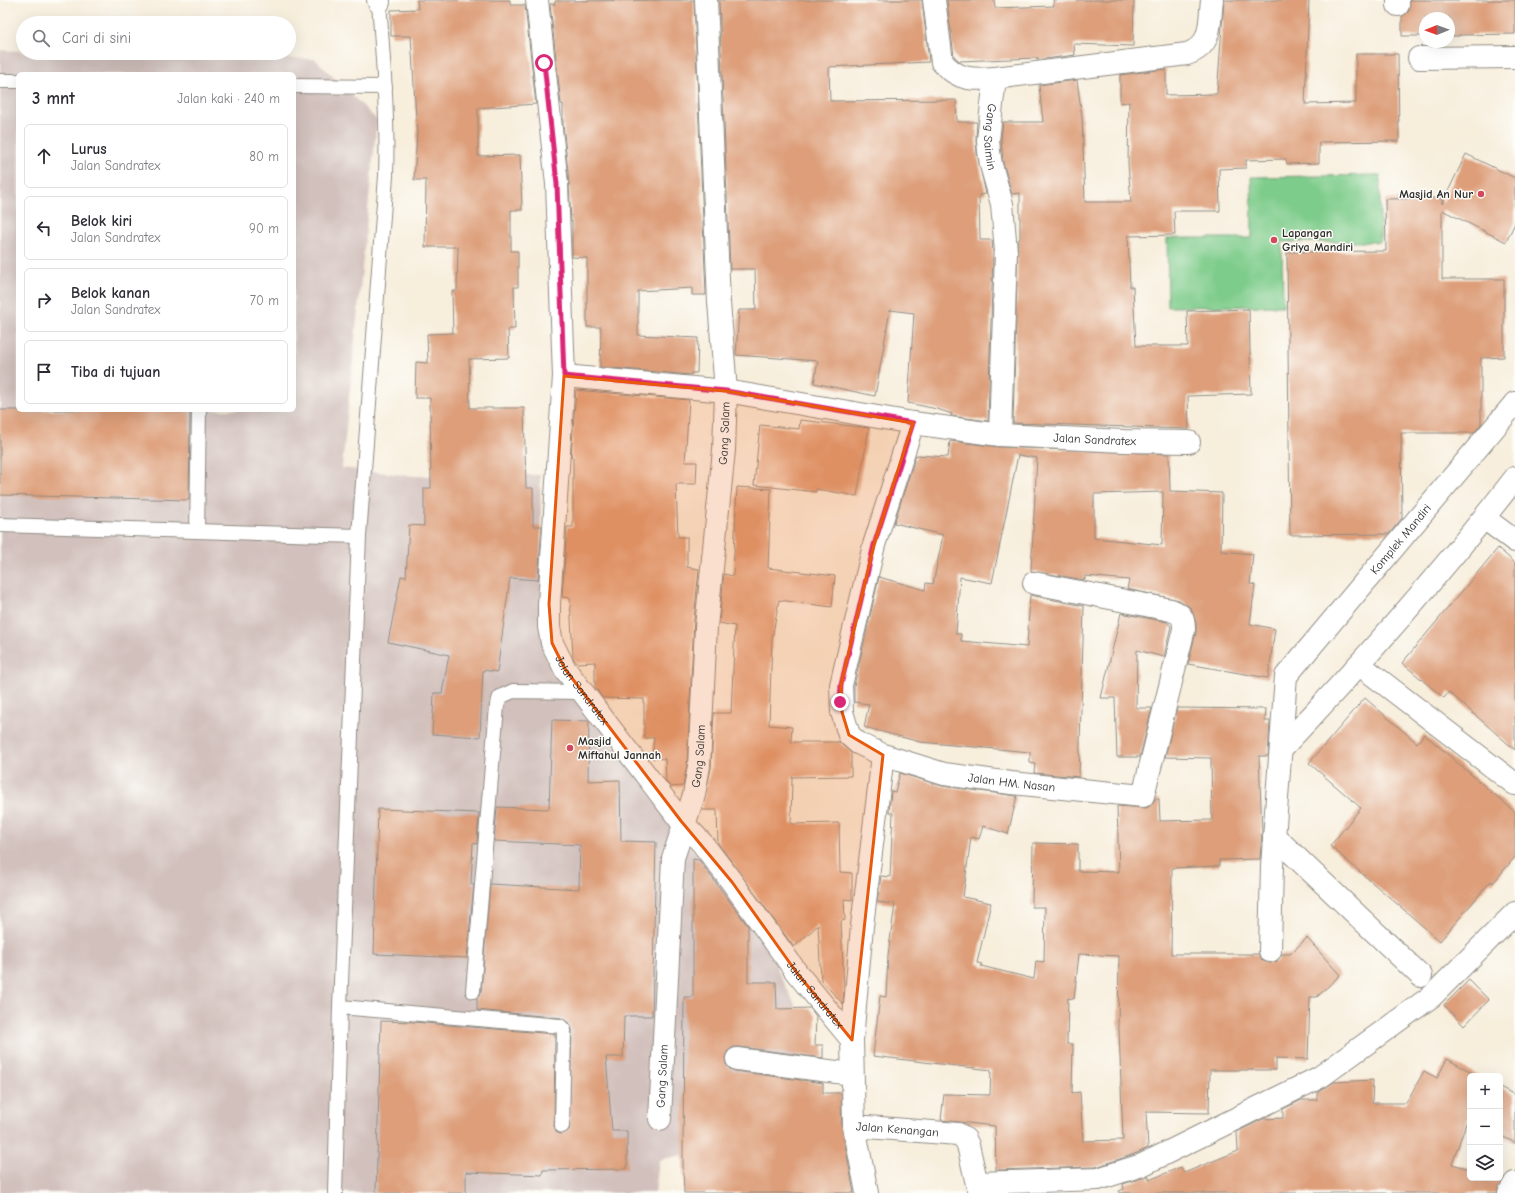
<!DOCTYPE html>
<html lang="id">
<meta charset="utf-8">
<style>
:root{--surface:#fff;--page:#f2f2f3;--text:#2b2b33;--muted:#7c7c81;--line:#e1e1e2}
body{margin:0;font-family:"Comic Neue",sans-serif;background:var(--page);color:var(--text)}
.controls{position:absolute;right:12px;bottom:12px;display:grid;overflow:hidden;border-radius:6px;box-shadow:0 4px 16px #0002}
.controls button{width:36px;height:36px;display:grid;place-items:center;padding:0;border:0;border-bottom:1px solid var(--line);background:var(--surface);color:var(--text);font:20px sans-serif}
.compass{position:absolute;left:1419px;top:12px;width:36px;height:36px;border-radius:50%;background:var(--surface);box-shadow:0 4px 16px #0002;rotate:269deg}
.stop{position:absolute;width:12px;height:12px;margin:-9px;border:3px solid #db2777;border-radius:50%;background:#fff}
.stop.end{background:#db2777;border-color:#fff;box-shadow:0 1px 4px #0008}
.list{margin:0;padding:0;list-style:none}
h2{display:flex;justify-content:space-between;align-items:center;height:52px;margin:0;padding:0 16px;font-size:17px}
h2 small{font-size:13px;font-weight:400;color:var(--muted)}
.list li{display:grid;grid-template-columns:26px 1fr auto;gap:12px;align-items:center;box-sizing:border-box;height:64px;margin:0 8px 8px;padding:0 8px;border:1px solid var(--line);border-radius:6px}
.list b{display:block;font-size:15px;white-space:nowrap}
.list p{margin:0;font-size:13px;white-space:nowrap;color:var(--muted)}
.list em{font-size:13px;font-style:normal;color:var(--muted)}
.icon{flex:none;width:22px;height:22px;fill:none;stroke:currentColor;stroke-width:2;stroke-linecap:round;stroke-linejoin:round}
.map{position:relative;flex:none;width:1515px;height:1193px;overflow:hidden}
.search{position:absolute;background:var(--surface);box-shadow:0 4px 16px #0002;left:16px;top:16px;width:280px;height:44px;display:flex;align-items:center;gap:10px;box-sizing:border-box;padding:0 14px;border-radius:22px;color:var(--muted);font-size:15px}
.panel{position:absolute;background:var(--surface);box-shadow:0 4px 16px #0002;left:16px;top:72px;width:280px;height:340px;border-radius:6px}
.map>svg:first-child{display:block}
.industrial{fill:#d1c0bc;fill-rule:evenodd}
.green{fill:#7ecc8b;stroke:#547c5b}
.building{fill:#dd9e79;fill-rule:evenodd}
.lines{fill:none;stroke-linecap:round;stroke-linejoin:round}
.lane-casing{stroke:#918c84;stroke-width:16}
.street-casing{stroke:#918c84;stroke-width:24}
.lane{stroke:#fff;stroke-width:14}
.street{stroke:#fff;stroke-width:22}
.route{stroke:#db2777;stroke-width:5}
.marked{fill:#e8590c;fill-opacity:0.2;stroke:#e8590c;stroke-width:3;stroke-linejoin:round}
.poi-dot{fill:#d1495b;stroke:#fdfcf7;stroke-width:1.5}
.labels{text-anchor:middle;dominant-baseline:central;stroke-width:3;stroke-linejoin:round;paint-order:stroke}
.street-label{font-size:12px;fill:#2b2b2b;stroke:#fdfcf7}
.poi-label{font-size:12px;font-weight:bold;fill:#2b2b2b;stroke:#fdfcf7;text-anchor:start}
</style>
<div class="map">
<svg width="1515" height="1193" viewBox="0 0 1515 1193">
<rect width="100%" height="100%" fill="#fdfcf7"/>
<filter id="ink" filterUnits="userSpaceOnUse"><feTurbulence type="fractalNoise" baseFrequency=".025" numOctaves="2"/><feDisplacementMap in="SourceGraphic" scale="8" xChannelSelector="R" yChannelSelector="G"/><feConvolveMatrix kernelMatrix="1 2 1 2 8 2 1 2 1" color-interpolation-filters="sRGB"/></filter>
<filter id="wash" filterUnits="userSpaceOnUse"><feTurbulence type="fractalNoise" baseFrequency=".012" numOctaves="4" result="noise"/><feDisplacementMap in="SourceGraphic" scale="16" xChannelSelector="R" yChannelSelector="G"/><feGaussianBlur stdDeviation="0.9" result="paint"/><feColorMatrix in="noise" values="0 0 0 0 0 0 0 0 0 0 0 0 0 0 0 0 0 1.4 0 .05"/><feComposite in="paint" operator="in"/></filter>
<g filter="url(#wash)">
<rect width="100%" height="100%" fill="#f7eedc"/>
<path class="industrial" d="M0,50L23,51V53H96L315,59L377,120L342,468L414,476L540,475L543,631L679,836L740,894L801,1017L803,1130L659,1160L655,1193H0ZM18,74H294V410H18Z"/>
<path class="green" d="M1380,175V242H1282L1283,306L1168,307L1167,238H1252L1251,177Z"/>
<g id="blocks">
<g class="building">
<path d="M417,0H510V5H525L536,104L478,108V156L520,155L522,210H511V251H518V287H514L515,329H508L509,358L469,359L470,408H524L526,488H533V526H542L538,580L510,578L497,672L483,670L480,737L432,734L434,693H442L449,655L388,642L401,576L406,577L409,525L424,526V488H431L430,398H415L416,362L428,363L427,334L453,333L452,291H457L458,247H425L426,180H414L417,134L411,36H391V10L418,9Z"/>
<path d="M694,0L706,295H692V288L638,291V335L698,338L697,373H691V375L600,367L601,327H587V258L572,257V221L571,222L569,183L563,123V104H561L550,4H555V1Z"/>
<path d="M719,0H922L929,62L829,67L830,101L956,100L957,122H977L976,139L977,153L986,194L979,195L980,240H992L993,252L988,421L951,416L952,414L937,409L908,403L914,313L890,310L875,396L814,383L818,361L736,355L739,310H756L755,269H730Z"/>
<path d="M947,0H994L995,8L1054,6L1053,0H1134L1133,46L1074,44L1075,55L1037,60V58L959,61L954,56Z"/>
<path d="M1224,0H1309L1305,104L1356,103V54H1398L1399,141L1319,142V163L1287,164L1286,159L1246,160V168L1219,169L1220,211H1174L1175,235L1128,236L1130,287H1133L1136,346H1188L1187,311L1249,309L1251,394L1188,396L1189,429L1013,423L1018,240L1020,239V193L1012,194L1003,162L1001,140L1003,122H1043L1039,85L1077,80L1082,117L1085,202H1131L1128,163L1129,102L1120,103V75L1166,69V95L1217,94Z"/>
<path d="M1410,0H1515V34L1459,35V36H1449V18H1425V36H1402V17L1409,11Z"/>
<path d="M1466,154L1515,178V223L1506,242L1442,210V279H1504V357L1481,358V424L1474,433H1401L1402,518L1389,534L1290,535L1287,252L1386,251L1385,199L1442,198V204Z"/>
<path d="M576,390L689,400L685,462H697L696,484H676L678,537H687V567L699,569L694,619L687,765L683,786L670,787L666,781L665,759L652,758L654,738H644V699L603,698L595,687V662L577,663L573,658L570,598L562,597L567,527H573V457H571Z"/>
<path d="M0,410H190L189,500L0,495Z"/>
<path d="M800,420L869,428L857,496L816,489V492L754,485L760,425L799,429Z"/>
<path d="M950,441L999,447L1169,454L1170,491L1222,493L1221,551L1253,554L1250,584L1255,585L1250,624L1275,629L1268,678L1188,664L1196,632V623L1191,608L1179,600L1127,589L1129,580L1085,576V580L1031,571L1037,458L1018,455L992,583L960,577L956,634H961V641L1027,647L1030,595L1084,606L1079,777L1034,773L1035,764L1030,763V752L920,742L864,727L869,704L854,702V686L879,577L925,590L926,583L933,584L943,535L894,523L916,455L948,457ZM1163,492L1162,545L1094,538V494Z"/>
<path d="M737,487L771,489L768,568L835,576L832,607L779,600L772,639L769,725L792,727L791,742H839L851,753V776L792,777L791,824L839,823L840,872L852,873V900L844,899L845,920L841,921L844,990L843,1004L821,980L818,925L794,947L718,843L717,810H702L711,768L714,713H731L735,626L719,623L724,574L733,576Z"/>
<path d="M1498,548L1515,563V750L1449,692L1444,698L1402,663Z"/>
<path d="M1121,613L1167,622L1171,626L1164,657L1137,650L1136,708H1152L1140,757H1117L1115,698H1101Z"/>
<path d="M1365,698L1417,743L1424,734L1515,812V857L1493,883L1491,881L1440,941L1330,846L1361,808L1309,763Z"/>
<path d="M1177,708L1266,709L1265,721H1270L1268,756H1259L1262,833L1260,859L1219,860V866L1172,868L1171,954H1258L1263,961L1270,963L1276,962L1282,954H1290L1307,938L1340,975L1317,997H1310L1308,1059L1276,1058V1070H1210L1209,1113L1146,1112L1148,1148L1137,1153L1096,1167L996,1170L995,1126L941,1120L944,1094L990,1095L991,1070L873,1056L880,996L886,997L888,955L895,904L877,902L881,876L890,877L893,813L889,812L891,791L895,792L900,773L942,786L1017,796L1008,834L983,826L979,839L971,837L963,897L991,903L977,963L982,964L981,966L1034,979L1036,961L1044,962L1045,907H1032L1033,843L1078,844V871L1119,872L1117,806L1147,808L1152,804L1155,799H1159L1160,821L1212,820L1211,758L1165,757ZM1079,954L1119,956L1118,1029H1119L1123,1140L1083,1141L1080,1092L1072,1093L1073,1044H1067L1068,998L1074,999Z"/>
<path d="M552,720L589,721L588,781L620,780L621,841L656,842L652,1016H624L623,1057H606L612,1131H627V1169L543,1170L542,1175L466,1172V1193H376L381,1021L413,1022L555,1034L554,1126L557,1133L561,1134L569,1130L572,1030L570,1024L561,1018L477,1010V998L481,992L490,884L579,889L580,845L494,841L497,807L549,809Z"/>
<path d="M378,809L479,813L477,844L473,843L471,884H474L467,958L374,954Z"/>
<path d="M693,859L699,860L748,926V982H776L777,1009L810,1008L816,1016L815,1045H823V1058L739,1047H733L727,1052L725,1058L726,1064L730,1069L735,1071L823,1083V1093H841L842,1128L854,1193H684L683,1163L684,997H693Z"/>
<path d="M1469,980L1489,1000L1464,1026L1444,1005Z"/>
<path d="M1447,1059L1479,1076H1470V1119L1468,1118L1452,1164L1470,1169V1178L1504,1177L1497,1193H1120L1119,1191L1124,1189L1123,1184L1149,1176V1180L1181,1167L1184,1173L1238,1151L1237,1132L1263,1119L1283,1118V1109L1302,1100H1317V1093L1334,1082L1373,1080L1372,1103H1406L1424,1071L1437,1078Z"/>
<path d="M1500,1087L1515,1095V1143L1500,1135Z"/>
</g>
</g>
</g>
<g filter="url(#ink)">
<use href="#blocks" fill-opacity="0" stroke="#918c84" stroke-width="1"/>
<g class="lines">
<g class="lane-casing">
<g id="lane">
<path d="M0,81H18"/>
<path d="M294,86L385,87"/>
<path d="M0,525L359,536"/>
<path d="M197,531L199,410"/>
<path d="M473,991L497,706L500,697L513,691L581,692"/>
<path d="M340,1007L560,1026L564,1030L562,1126"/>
<path d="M335,1193L340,1007L359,536L386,176C388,118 383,60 379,2"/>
</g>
</g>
<g class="street-casing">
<g id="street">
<path d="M378,0L379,2"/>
<path id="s1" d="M537,0L557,184L564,376L549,604V627L552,643L565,669L681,821L702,843L732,882L797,973L852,1040"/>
<path id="s2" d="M934,0L942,62C958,80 972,80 995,78L988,140L989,151L991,165L1002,204L1006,252L1000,435"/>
<path d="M1398,5V0"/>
<path d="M1419,58L1515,57"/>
<path d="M995,78L1187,54C1213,45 1209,24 1212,0"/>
<path id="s3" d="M564,376L726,391L913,423L1000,435L1124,441L1189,442"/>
<path id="s4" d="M913,423L874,545L841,685L842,712L849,735L858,743L883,755L862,926L852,1040L854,1126L958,1134L965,1139L968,1145L979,1193"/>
<path d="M1484,518L1515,541"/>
<path d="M1360,665L1515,784"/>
<path d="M1281,749C1363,662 1442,573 1515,478"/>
<path id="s5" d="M883,755L944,774L1011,783L1143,796L1184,629C1184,617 1181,614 1171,610L1034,583"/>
<path d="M1274,836L1421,976"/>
<path id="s6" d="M1270,951L1272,866L1286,676L1515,403"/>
<path d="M737,1059L852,1074"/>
<path id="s7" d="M660,1119L673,858L694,795L699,766L706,627L724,450L726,391L719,302L706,0"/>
<path d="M854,1126L867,1193"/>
<path d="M978,1183L1098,1179L1142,1165L1320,1077L1432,996L1515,913"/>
<path d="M1509,1193L1515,1183"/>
</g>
</g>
<use href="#lane" class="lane"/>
<use href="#street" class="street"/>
</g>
</g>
<g class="lines" filter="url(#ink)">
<path class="route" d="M544,63L557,184L564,376L726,391L913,423L874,545L841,685L840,702"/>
</g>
<path class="marked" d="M564,376L726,391L913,423L874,545L841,685L842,712L849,735L883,755L852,1040L797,973L732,882L681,821L565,669L552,643L549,604Z"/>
<g class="poi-dot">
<circle cx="1481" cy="194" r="4"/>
<circle cx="1274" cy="240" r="4"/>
<circle cx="570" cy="748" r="4"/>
</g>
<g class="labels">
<g class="street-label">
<text stroke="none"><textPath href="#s2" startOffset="180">Gang Saimin</textPath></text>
<text stroke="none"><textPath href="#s7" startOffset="691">Gang Salam</textPath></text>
<text stroke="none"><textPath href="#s3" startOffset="535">Jalan Sandratex</textPath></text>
<text stroke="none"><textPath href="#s6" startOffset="454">Komplek Mandiri</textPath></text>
<text stroke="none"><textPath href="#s1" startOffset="701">Jalan Sandratex</textPath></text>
<text stroke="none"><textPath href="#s7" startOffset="367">Gang Salam</textPath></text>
<text stroke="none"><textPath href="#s5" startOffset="132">Jalan HM. Nasan</textPath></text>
<text stroke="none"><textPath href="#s1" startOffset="1085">Jalan Sandratex</textPath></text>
<text stroke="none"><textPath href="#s7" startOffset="43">Gang Salam</textPath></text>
<text stroke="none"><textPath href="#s4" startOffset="779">Jalan Kenangan</textPath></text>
</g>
<g class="poi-label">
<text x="1473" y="194" text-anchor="end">Masjid An Nur</text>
<text x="1282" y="233">Lapangan<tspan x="1282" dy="14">Griya Mandiri</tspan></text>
<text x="578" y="741">Masjid<tspan x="578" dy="14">Miftahul Jannah</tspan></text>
</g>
</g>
</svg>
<div class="controls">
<button>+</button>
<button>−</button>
<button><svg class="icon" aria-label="layers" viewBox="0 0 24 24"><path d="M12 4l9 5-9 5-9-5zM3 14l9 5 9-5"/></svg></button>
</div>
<svg class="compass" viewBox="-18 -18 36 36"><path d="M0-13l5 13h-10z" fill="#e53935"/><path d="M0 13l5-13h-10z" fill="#7c7c81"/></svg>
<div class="stop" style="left:544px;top:63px"></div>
<div class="stop end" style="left:840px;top:702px"></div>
<div class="search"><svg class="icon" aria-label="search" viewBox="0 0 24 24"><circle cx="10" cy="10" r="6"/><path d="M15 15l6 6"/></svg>Cari di sini</div>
<section class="panel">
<h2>3 mnt<small>Jalan kaki · 240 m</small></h2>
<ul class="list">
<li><svg class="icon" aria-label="ahead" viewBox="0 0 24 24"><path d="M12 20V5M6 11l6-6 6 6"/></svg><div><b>Lurus</b><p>Jalan Sandratex</p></div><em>80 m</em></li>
<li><svg class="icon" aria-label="left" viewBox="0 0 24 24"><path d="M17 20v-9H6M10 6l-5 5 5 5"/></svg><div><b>Belok kiri</b><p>Jalan Sandratex</p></div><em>90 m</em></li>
<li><svg class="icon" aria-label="right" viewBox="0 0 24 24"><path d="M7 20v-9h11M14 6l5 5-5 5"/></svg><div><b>Belok kanan</b><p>Jalan Sandratex</p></div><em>70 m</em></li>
<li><svg class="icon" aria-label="arrive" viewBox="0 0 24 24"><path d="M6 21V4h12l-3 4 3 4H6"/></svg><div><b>Tiba di tujuan</b></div></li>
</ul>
</section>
</div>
